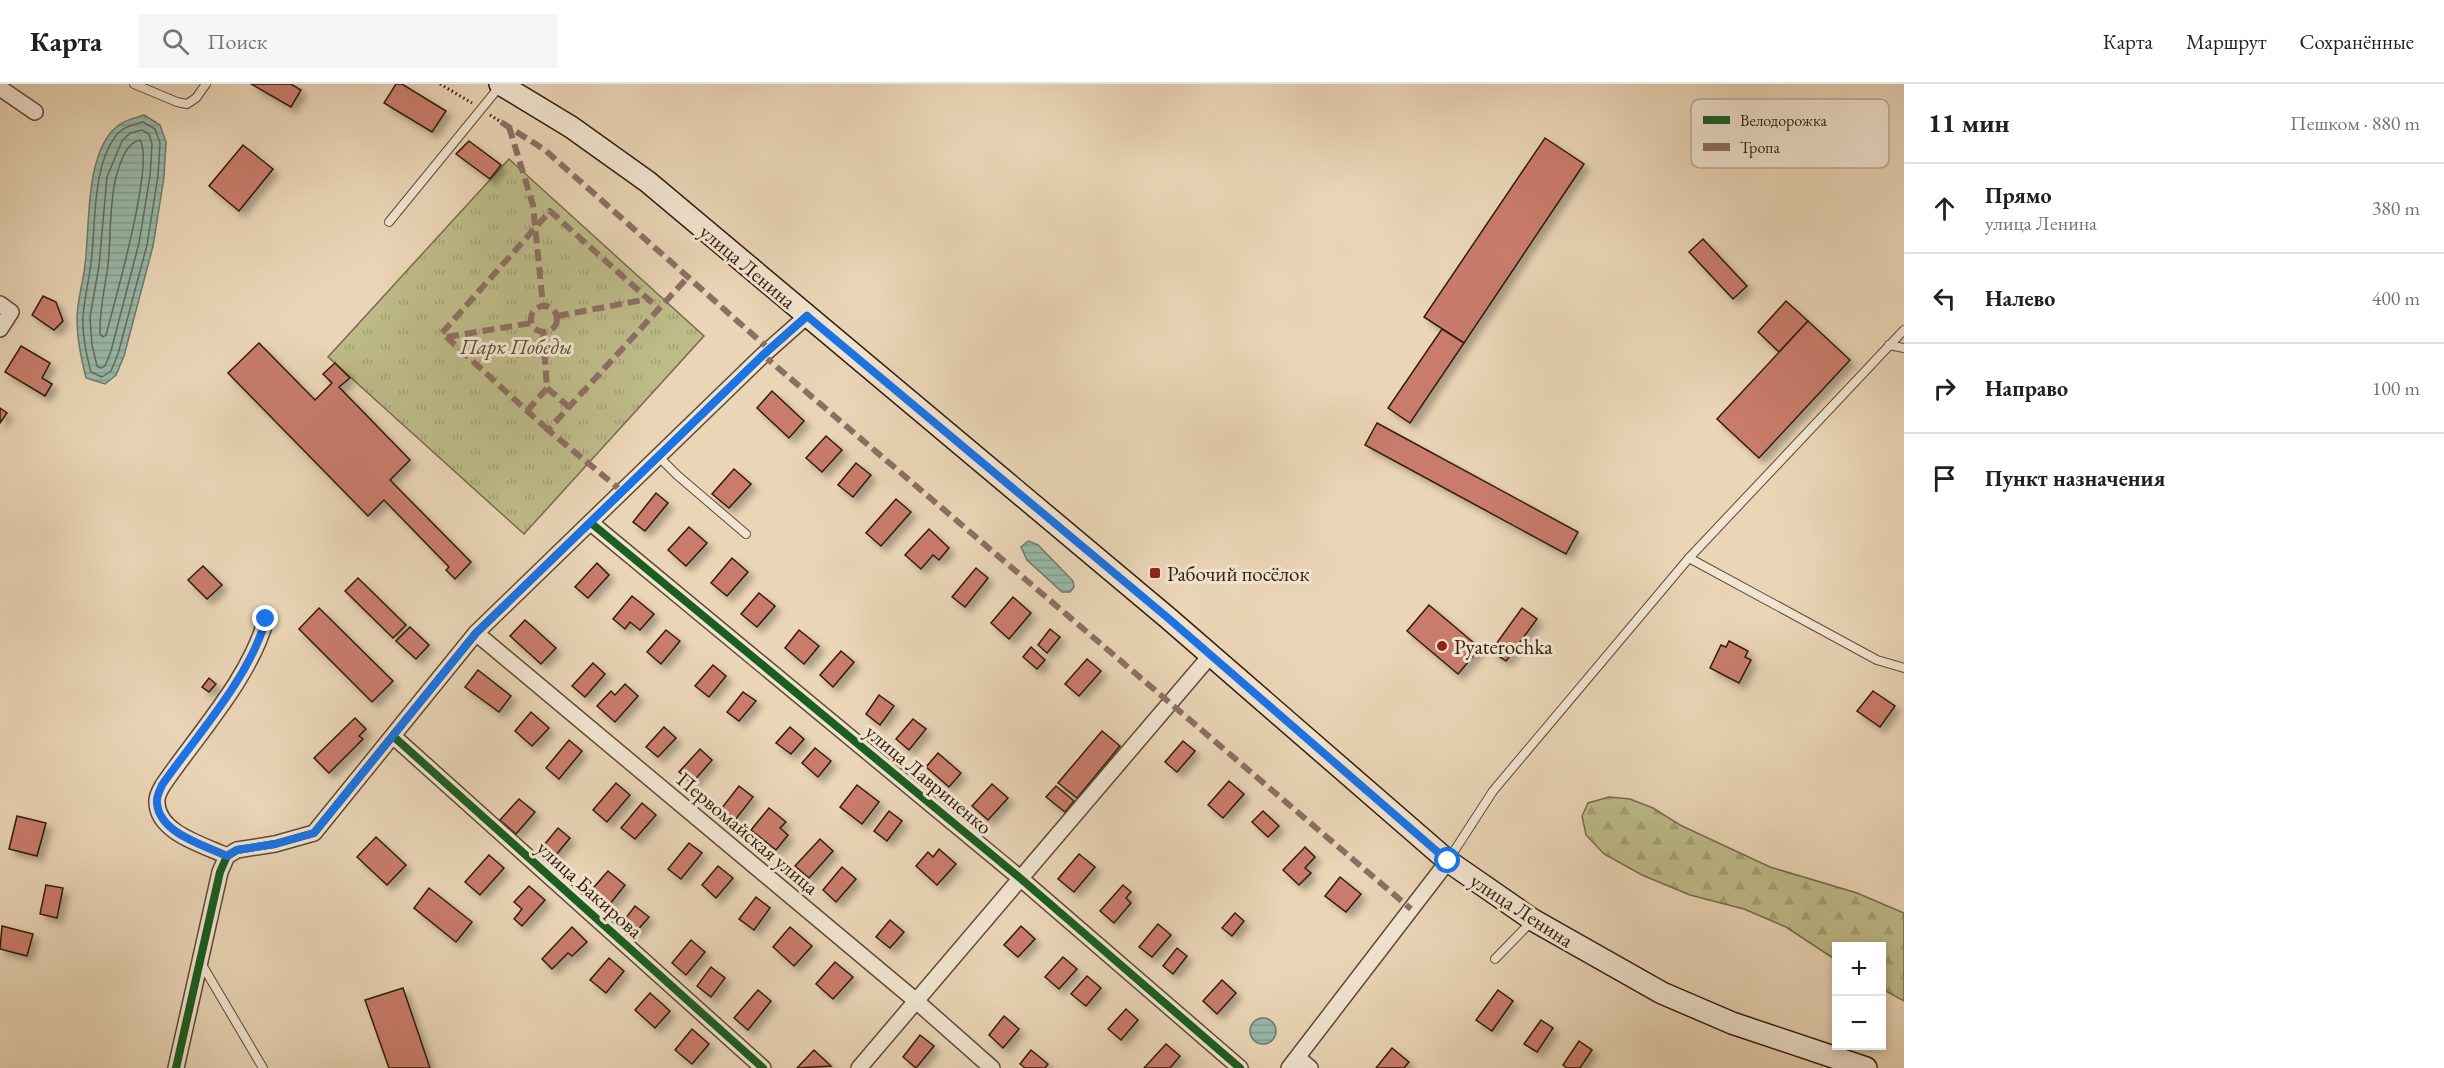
<!DOCTYPE html>
<html lang="ru">
<meta charset="utf-8">
<style>
:root{--surface:#fff;--page:#f6f6f6;--text:#202124;--muted:#757577;--line:#e0e0e0}
body{margin:0;font-family:"EB Garamond",serif;background:var(--page);color:var(--text)}
.controls{position:absolute;right:18px;bottom:18px;display:grid;overflow:hidden;border-radius:0px;box-shadow:0 3px 9px #0003}
.controls button{width:54px;height:54px;display:grid;place-items:center;padding:0;border:0;border-bottom:2px solid var(--line);background:var(--surface);color:var(--text);font:30px sans-serif}
.stop{position:absolute;width:18px;height:18px;margin:-14px;border:4px solid #1a73e8;border-radius:50%;background:#fff}
.stop.end{background:#1a73e8;border-color:#fff;box-shadow:0 2px 6px #0008}
.list{margin:0;padding:0;list-style:none}
h2{display:flex;justify-content:space-between;align-items:center;height:78px;margin:0;padding:0 24px;font-size:26px}
h2 small{font-size:20px;font-weight:400;color:var(--muted)}
.list li{display:grid;grid-template-columns:39px 1fr auto;gap:18px;align-items:center;box-sizing:border-box;height:90px;padding:0 24px;border-top:2px solid var(--line)}
.list b{display:block;font-size:22px;white-space:nowrap}
.list p{margin:0;font-size:20px;white-space:nowrap;color:var(--muted)}
.list em{font-size:20px;font-style:normal;color:var(--muted)}
.icon{flex:none;width:33px;height:33px;fill:none;stroke:currentColor;stroke-width:2;stroke-linecap:round;stroke-linejoin:round}
.map{position:relative;flex:none;width:1904px;height:984px;overflow:hidden}
header{display:flex;align-items:center;gap:36px;box-sizing:border-box;height:84px;padding:0 30px;background:var(--surface);border-bottom:2px solid var(--line)}
header strong{font-size:28px}
nav{display:flex;gap:33px;margin-inline-start:auto;font-size:21px}
.search{width:420px;height:54px;background:var(--page);display:flex;align-items:center;gap:15px;box-sizing:border-box;padding:0 21px;border-radius:0px;color:var(--muted);font-size:22px}
main{display:flex}
aside{flex:1;background:var(--surface)}
.map>svg:first-child{display:block}
.forest{fill:url(#forest-firs);stroke:#786b4a;stroke-width:1.5}
.park{fill:url(#park-tufts);stroke:#786b4a;stroke-width:1.5}
.water{fill:url(#water-rules);stroke:#6f7a6a;stroke-width:1.5}
.lines{fill:none;stroke-linecap:round;stroke-linejoin:round}
.shore{stroke:#646a5a;stroke-width:1.5}
.building{fill:#c97c6c;stroke:#311b0a;stroke-width:1.5;filter:url(#shadow)}
.lane-casing{stroke:#5f4a35;stroke-width:10}
.street-casing{stroke:#5f4a35;stroke-width:18}
.secondary-casing{stroke:#311b0a;stroke-width:24}
.path{stroke:#311b0a;stroke-width:3;stroke-dasharray:1.5 3;stroke-linecap:butt}
.lane{stroke:#f1e4d0;stroke-width:8}
.street{stroke:#f1e4d0;stroke-width:15}
.secondary{stroke:#f1e4d0;stroke-width:21}
.quiet{stroke:#8d6e63;stroke-width:6;stroke-dasharray:12 6;stroke-linecap:butt}
.cycleway-casing{stroke:#f1e4d0;stroke-width:11}
.cycleway{stroke:#1b5e20;stroke-width:8}
.route{stroke:#1a73e8;stroke-width:8}
.poi-dot{fill:#8f2418;stroke:#f1e4d0;stroke-width:2}
.labels{text-anchor:middle;dominant-baseline:central;stroke-width:6;stroke-linejoin:round;paint-order:stroke}
.street-label{font-size:21px;fill:#311b0a;stroke:#f1e4d0}
.park-label{font-size:21px;font-style:italic;fill:#5b4b30;stroke:#f1e4d0}
.poi-label{font-size:21px;fill:#311b0a;stroke:#f1e4d0;text-anchor:start}
.key{fill:#f1e4d0;stroke:#b7a895;stroke-width:1.5}
.key-label{font-size:16px;fill:#311b0a}
</style>
<header>
<strong>Карта</strong>
<div class="search"><svg class="icon" aria-label="search" viewBox="0 0 24 24"><circle cx="10" cy="10" r="6"/><path d="M15 15l6 6"/></svg>Поиск</div>
<nav><a>Карта</a><a>Маршрут</a><a>Сохранённые</a></nav>
</header>
<main>
<div class="map">
<svg width="1904" height="984" viewBox="0 0 1904 984">
<defs>
<pattern id="forest-firs" width="22" height="20" patternUnits="userSpaceOnUse" patternTransform="scale(1.5)"><rect width="22" height="20" fill="#bebb89"/><path d="M5 1l3.5 6h-7zM16 11l3.5 6h-7z" fill="#a4a075"/></pattern>
<pattern id="park-tufts" width="24" height="20" patternUnits="userSpaceOnUse" patternTransform="scale(1.5)"><rect width="24" height="20" fill="#bebb89"/><path d="M3 7l-1-3M5 7V3M7 7l1-3M15 17l-1-3M17 17v-4M19 17l1-3" fill="none" stroke="#a4a075"/></pattern>
<pattern id="water-rules" width="6" height="5" patternUnits="userSpaceOnUse" patternTransform="scale(1.5)"><rect width="6" height="5" fill="#98b9aa"/><path d="M0 2.5h6" fill="none" stroke="#839e91"/></pattern>
<filter id="shadow"><feDropShadow dx="5.5" dy="5.5" stdDeviation="3" flood-color="#0004"/></filter>
</defs>
<rect width="100%" height="100%" fill="#ead5b6"/>
<filter id="stains"><feTurbulence type="fractalNoise" baseFrequency=".00333" numOctaves="4"/><feColorMatrix values="0 0 0 0 .2 0 0 0 0 .09 0 0 0 0 .02 0 0 0 .5 -.17"/></filter>
<radialGradient id="worn" r=".72"><stop offset=".6" stop-color="#630" stop-opacity="0"/><stop offset="1" stop-color="#630" stop-opacity=".3"/></radialGradient>
<path class="forest" d="M1609,713L1630,715L1653,724L1680,741L1770,783L1857,809L1904,829V917L1882,905V862H1836V876L1786,843L1744,825L1690,811L1642,791L1604,770L1586,751L1582,732L1588,719Z"/>
<path class="park" d="M509,75L704,252L524,450L328,273Z"/>
<g class="water">
<path d="M144,31L160,41L166,58L164,93L153,162L124,272L116,291L105,300L86,294C81,274 77,256 77,235C77,217 83,199 85,181C90,142 85,78 112,47C121,37 131,35 144,31Z"/>
<path d="M1028,457L1038,461L1073,497L1074,503L1070,508H1062L1027,476L1021,463Z"/>
<circle cx="1263" cy="947" r="13"/>
</g>
<g class="lines">
<g class="shore">
<path d="M143,38L155,45L160,59L158,92L147,161L118,270L111,287L102,293L91,288C86,270 82,252 83,233C84,215 89,197 91,179C96,141 92,84 115,53C122,43 132,41 143,38Z"/>
<path d="M142,46L149,50L152,60L150,92L139,159L111,267L105,282L101,284L97,282L92,261L90,233L99,182L107,93L122,57L130,49Z"/>
<path d="M140,56C155,78 114,220 106,251L103,253L100,250C99,227 105,204 108,181C111,153 109,121 116,93C120,80 125,59 140,56Z"/>
</g>
</g>
<g class="building">
<path d="M251,0H291L301,6L291,23Z"/>
<path d="M396,0H402L446,27L432,48L384,19Z"/>
<path d="M1545,54L1584,80L1464,259L1424,233Z"/>
<path d="M469,57L501,81L490,95L456,70Z"/>
<path d="M243,61L273,85L239,127L209,102Z"/>
<path d="M1703,155L1747,202L1733,215L1689,168Z"/>
<path d="M43,212L56,218L63,237L54,246L32,231Z"/>
<path d="M1786,217L1808,237L1779,268L1758,248Z"/>
<path d="M1808,237L1850,276L1759,374L1717,335Z"/>
<path d="M1442,245L1464,259L1410,339L1388,324Z"/>
<path d="M259,259L315,316L332,299L323,290L335,279L350,294L339,303L410,376L390,396L471,478L455,495L446,486L449,483L384,416L368,432L228,289Z"/>
<path d="M21,262L50,279L42,294L52,300L45,312L5,288Z"/>
<path d="M772,307L804,337L789,354L757,324Z"/>
<path d="M0,324L7,329L0,339Z"/>
<path d="M1377,339L1578,448L1566,470L1365,361Z"/>
<path d="M826,352L842,366L822,388L806,374Z"/>
<path d="M856,379L871,391L853,413L838,401Z"/>
<path d="M734,385L751,400L729,424L712,410Z"/>
<path d="M656,409L668,419L645,447L633,438Z"/>
<path d="M896,415L911,428L881,462L866,449Z"/>
<path d="M689,443L707,459L686,482L668,466Z"/>
<path d="M929,445L949,464L939,476L933,471L921,485L905,471Z"/>
<path d="M732,474L748,488L727,512L711,499Z"/>
<path d="M597,479L609,491L588,514L575,503Z"/>
<path d="M203,482L222,501L207,515L188,496Z"/>
<path d="M976,484L988,494L965,523L952,513Z"/>
<path d="M358,494L406,541L393,554L345,507Z"/>
<path d="M759,509L775,522L757,543L741,530Z"/>
<path d="M632,512L654,530L640,546L630,538L625,545L613,535Z"/>
<path d="M1013,513L1031,529L1009,555L991,539Z"/>
<path d="M1429,521L1480,564L1458,590L1407,547Z"/>
<path d="M319,524L393,597L372,618L299,545Z"/>
<path d="M1522,524L1537,535L1506,577L1491,567Z"/>
<path d="M525,536L556,564L541,580L510,552Z"/>
<path d="M410,543L429,561L416,575L396,557Z"/>
<path d="M1050,545L1060,553L1047,569L1038,561Z"/>
<path d="M666,546L680,557L661,580L647,568Z"/>
<path d="M799,546L819,562L804,580L785,564Z"/>
<path d="M1729,557L1748,567L1745,573L1751,576L1739,599L1710,584L1721,561L1726,563Z"/>
<path d="M1031,563L1045,576L1037,585L1023,573Z"/>
<path d="M841,567L854,578L833,603L820,591Z"/>
<path d="M1087,575L1101,587L1079,612L1065,600Z"/>
<path d="M593,579L605,590L585,613L572,602Z"/>
<path d="M713,581L726,592L709,613L695,602Z"/>
<path d="M478,586L511,612L499,628L465,603Z"/>
<path d="M209,594L216,600L209,608L202,603Z"/>
<path d="M625,600L638,612L615,638L597,622L611,607L615,611Z"/>
<path d="M1873,607L1895,622L1880,643L1857,627Z"/>
<path d="M743,608L756,617L739,637L727,628Z"/>
<path d="M879,611L894,622L880,641L866,630Z"/>
<path d="M531,628L549,644L532,662L515,647Z"/>
<path d="M355,634L366,645L359,652L363,655L329,689L314,674Z"/>
<path d="M913,635L926,645L909,666L896,655Z"/>
<path d="M664,643L676,654L658,673L646,663Z"/>
<path d="M790,643L804,655L791,670L776,659Z"/>
<path d="M1102,647L1120,662L1077,714L1058,699Z"/>
<path d="M569,656L582,667L559,695L546,684Z"/>
<path d="M1183,657L1195,667L1177,688L1165,678Z"/>
<path d="M815,664L831,677L818,693L802,679Z"/>
<path d="M700,665L712,676L692,699L679,688Z"/>
<path d="M938,669L961,689L949,703L926,683Z"/>
<path d="M1229,697L1244,710L1223,734L1208,721Z"/>
<path d="M616,699L630,711L607,738L593,726Z"/>
<path d="M992,700L1008,714L988,736L972,722Z"/>
<path d="M857,701L879,718L862,740L840,723Z"/>
<path d="M739,702L753,713L735,736L721,725Z"/>
<path d="M1056,702L1074,717L1065,728L1046,713Z"/>
<path d="M519,715L535,728L516,750L500,736Z"/>
<path d="M642,719L656,731L635,755L621,744Z"/>
<path d="M769,724L786,738L780,744L788,751L776,766L751,746Z"/>
<path d="M889,727L902,737L887,757L874,747Z"/>
<path d="M1263,727L1279,742L1268,753L1252,738Z"/>
<path d="M17,732L46,739L37,772L9,765Z"/>
<path d="M558,744L570,754L551,777L539,767Z"/>
<path d="M376,753L406,781L387,801L357,773Z"/>
<path d="M820,755L833,767L809,794L795,782Z"/>
<path d="M689,759L702,769L681,795L668,785Z"/>
<path d="M1305,763L1315,773L1305,784L1311,789L1299,801L1283,786Z"/>
<path d="M939,765L956,780L937,801L916,782L928,768L933,773Z"/>
<path d="M1079,770L1095,783L1074,808L1058,795Z"/>
<path d="M489,771L504,784L480,811L465,798Z"/>
<path d="M718,782L733,794L716,814L702,801Z"/>
<path d="M842,783L856,795L836,818L823,806Z"/>
<path d="M608,787L625,801L606,825L588,810Z"/>
<path d="M1340,793L1361,810L1346,828L1325,812Z"/>
<path d="M46,801L63,804L57,834L40,830Z"/>
<path d="M1123,801L1131,808L1126,814L1131,819L1114,839L1100,827Z"/>
<path d="M529,802L545,816L522,842L514,835L522,825L514,818Z"/>
<path d="M429,804L472,838L456,858L414,824Z"/>
<path d="M756,813L770,824L754,846L739,835Z"/>
<path d="M635,822L649,833L635,849L622,839Z"/>
<path d="M1235,829L1244,837L1232,852L1222,844Z"/>
<path d="M890,836L904,848L890,864L876,853Z"/>
<path d="M1158,840L1171,851L1152,873L1139,863Z"/>
<path d="M2,842L33,850L27,872L0,865Z"/>
<path d="M1021,842L1035,855L1018,873L1004,861Z"/>
<path d="M572,843L587,858L572,872L568,869L552,885L542,875Z"/>
<path d="M790,843L812,862L794,882L773,863Z"/>
<path d="M691,856L705,868L686,891L672,879Z"/>
<path d="M1177,864L1187,872L1173,890L1163,882Z"/>
<path d="M1063,873L1077,885L1059,905L1045,893Z"/>
<path d="M609,874L624,887L606,909L590,896Z"/>
<path d="M835,878L853,893L833,915L816,900Z"/>
<path d="M711,883L725,894L711,913L697,902Z"/>
<path d="M1087,892L1101,904L1086,922L1071,910Z"/>
<path d="M1222,896L1236,909L1217,930L1203,917Z"/>
<path d="M403,904L430,984H389L365,916Z"/>
<path d="M758,906L771,917L748,946L734,934Z"/>
<path d="M1498,906L1513,917L1492,947L1476,936Z"/>
<path d="M650,909L670,927L655,944L635,926Z"/>
<path d="M1126,925L1138,936L1121,956L1108,945Z"/>
<path d="M1004,932L1019,945L1003,964L989,951Z"/>
<path d="M1541,936L1553,944L1537,968L1524,960Z"/>
<path d="M692,945L709,960L692,980L675,966Z"/>
<path d="M920,951L934,962L916,984L903,973Z"/>
<path d="M1579,957L1592,966L1580,984H1567L1563,981Z"/>
<path d="M1166,960L1180,972L1170,984H1144Z"/>
<path d="M1392,964L1409,978L1404,984H1376Z"/>
<path d="M814,966L831,982L797,984Z"/>
<path d="M1031,966L1048,980L1045,984H1025L1020,980Z"/>
</g>
<g class="lines">
<g class="lane-casing">
<g id="lane">
<path d="M134,0L177,18L187,20L196,14L206,0"/>
<path d="M389,138L500,2"/>
<path d="M1889,261L1904,264"/>
<path d="M659,373L677,391L746,450"/>
<path d="M1689,474L1877,576L1904,584"/>
<path d="M1449,775L1493,707L1689,474L1904,246"/>
<path d="M1495,875L1532,837"/>
<path d="M201,879L263,984"/>
</g>
</g>
<g class="street-casing">
<g id="street">
<path d="M0,4L35,28"/>
<path d="M0,220L11,228L0,245"/>
<path d="M591,439L1020,794L1240,984"/>
<path d="M476,549L915,916L992,984"/>
<path d="M393,652L763,984"/>
<path d="M227,772C204,761 158,749 157,719C156,713 160,706 163,701C197,651 251,593 266,535"/>
<path d="M1298,974L1310,984"/>
<path d="M176,984L220,788L227,772L237,766L275,760L314,749L476,549L763,271L807,232"/>
<path d="M859,984L1210,572"/>
<path d="M1289,984L1448,777"/>
</g>
</g>
<g class="secondary-casing">
<path id="secondary" d="M500,0L571,43L648,98L1168,534L1448,777L1533,836L1662,909L1732,939L1866,984"/>
</g>
<g class="path">
<path d="M440,0L472,19"/>
<path d="M490,31L501,38"/>
</g>
<use href="#lane" class="lane"/>
<use href="#street" class="street"/>
<use href="#secondary" class="secondary"/>
<g class="quiet">
<path d="M501,38L545,66L770,266"/>
<path d="M509,43L533,121L543,222"/>
<circle cx="544" cy="235" r="13"/>
<path d="M557,232L648,215"/>
<path d="M447,253L531,239"/>
<path d="M763,271L1411,825"/>
<path d="M547,304L569,323"/>
<path d="M527,327L547,304L543,249"/>
<path d="M548,346L442,249L550,127L658,224"/>
<path d="M623,408L548,346L688,193"/>
</g>
<g class="cycleway-casing">
<g id="cycleway">
<path d="M591,439L1020,794L1240,984"/>
<path d="M393,652L763,984"/>
<path d="M176,984L220,788L227,772L237,766L275,760L314,749L476,549L763,271L807,232"/>
</g>
</g>
<use href="#cycleway" class="cycleway"/>
</g>
<g class="lines">
<path class="route" d="M266,535C250,593 197,651 162,701C160,706 156,713 157,719C159,749 204,761 227,772L237,766L275,760L314,749L476,549L763,271L807,232L1168,534L1448,777"/>
</g>
<g class="poi-dot">
<rect x="1149" y="483" width="12" height="12" rx="3"/>
<circle cx="1442" cy="562" r="6"/>
</g>
<g class="labels">
<g class="street-label">
<text transform="translate(748 182) rotate(40)">улица Ленина</text>
<text transform="translate(929 695) rotate(40)">улица Лавриненко</text>
<text transform="translate(748 749) rotate(40)">Первомайская улица</text>
<text transform="translate(590 805) rotate(42)">улица Бакирова</text>
<text transform="translate(1522 826) rotate(33)">улица Ленина</text>
</g>
<g class="park-label">
<text x="516" y="262">Парк Победы</text>
</g>
<g class="poi-label">
<text x="1167" y="489">Рабочий посёлок</text>
<text x="1454" y="562">Pyaterochka</text>
</g>
</g>
<rect x="1691" y="15" width="198" height="69" rx="9" class="key"/>
<rect x="1703" y="32" width="27" height="8" fill="#1b5e20"/>
<rect x="1703" y="59" width="27" height="8" fill="#8d6e63"/>
<g class="key-label">
<text x="1740" y="42">Велодорожка</text>
<text x="1740" y="69">Тропа</text>
</g>
<rect width="100%" height="100%" filter="url(#stains)"/>
<rect width="100%" height="100%" fill="url(#worn)"/>
</svg>
<div class="controls">
<button>+</button>
<button>−</button>
</div>
<div class="stop" style="left:1448px;top:777px"></div>
<div class="stop end" style="left:266px;top:535px"></div>
</div>
<aside>
<h2>11 мин<small>Пешком · 880 m</small></h2>
<ul class="list">
<li><svg class="icon" aria-label="ahead" viewBox="0 0 24 24"><path d="M12 20V5M6 11l6-6 6 6"/></svg><div><b>Прямо</b><p>улица Ленина</p></div><em>380 m</em></li>
<li><svg class="icon" aria-label="left" viewBox="0 0 24 24"><path d="M17 20v-9H6M10 6l-5 5 5 5"/></svg><div><b>Налево</b></div><em>400 m</em></li>
<li><svg class="icon" aria-label="right" viewBox="0 0 24 24"><path d="M7 20v-9h11M14 6l5 5-5 5"/></svg><div><b>Направо</b></div><em>100 m</em></li>
<li><svg class="icon" aria-label="arrive" viewBox="0 0 24 24"><path d="M6 21V4h12l-3 4 3 4H6"/></svg><div><b>Пункт назначения</b></div></li>
</ul>
</aside>
</main>
